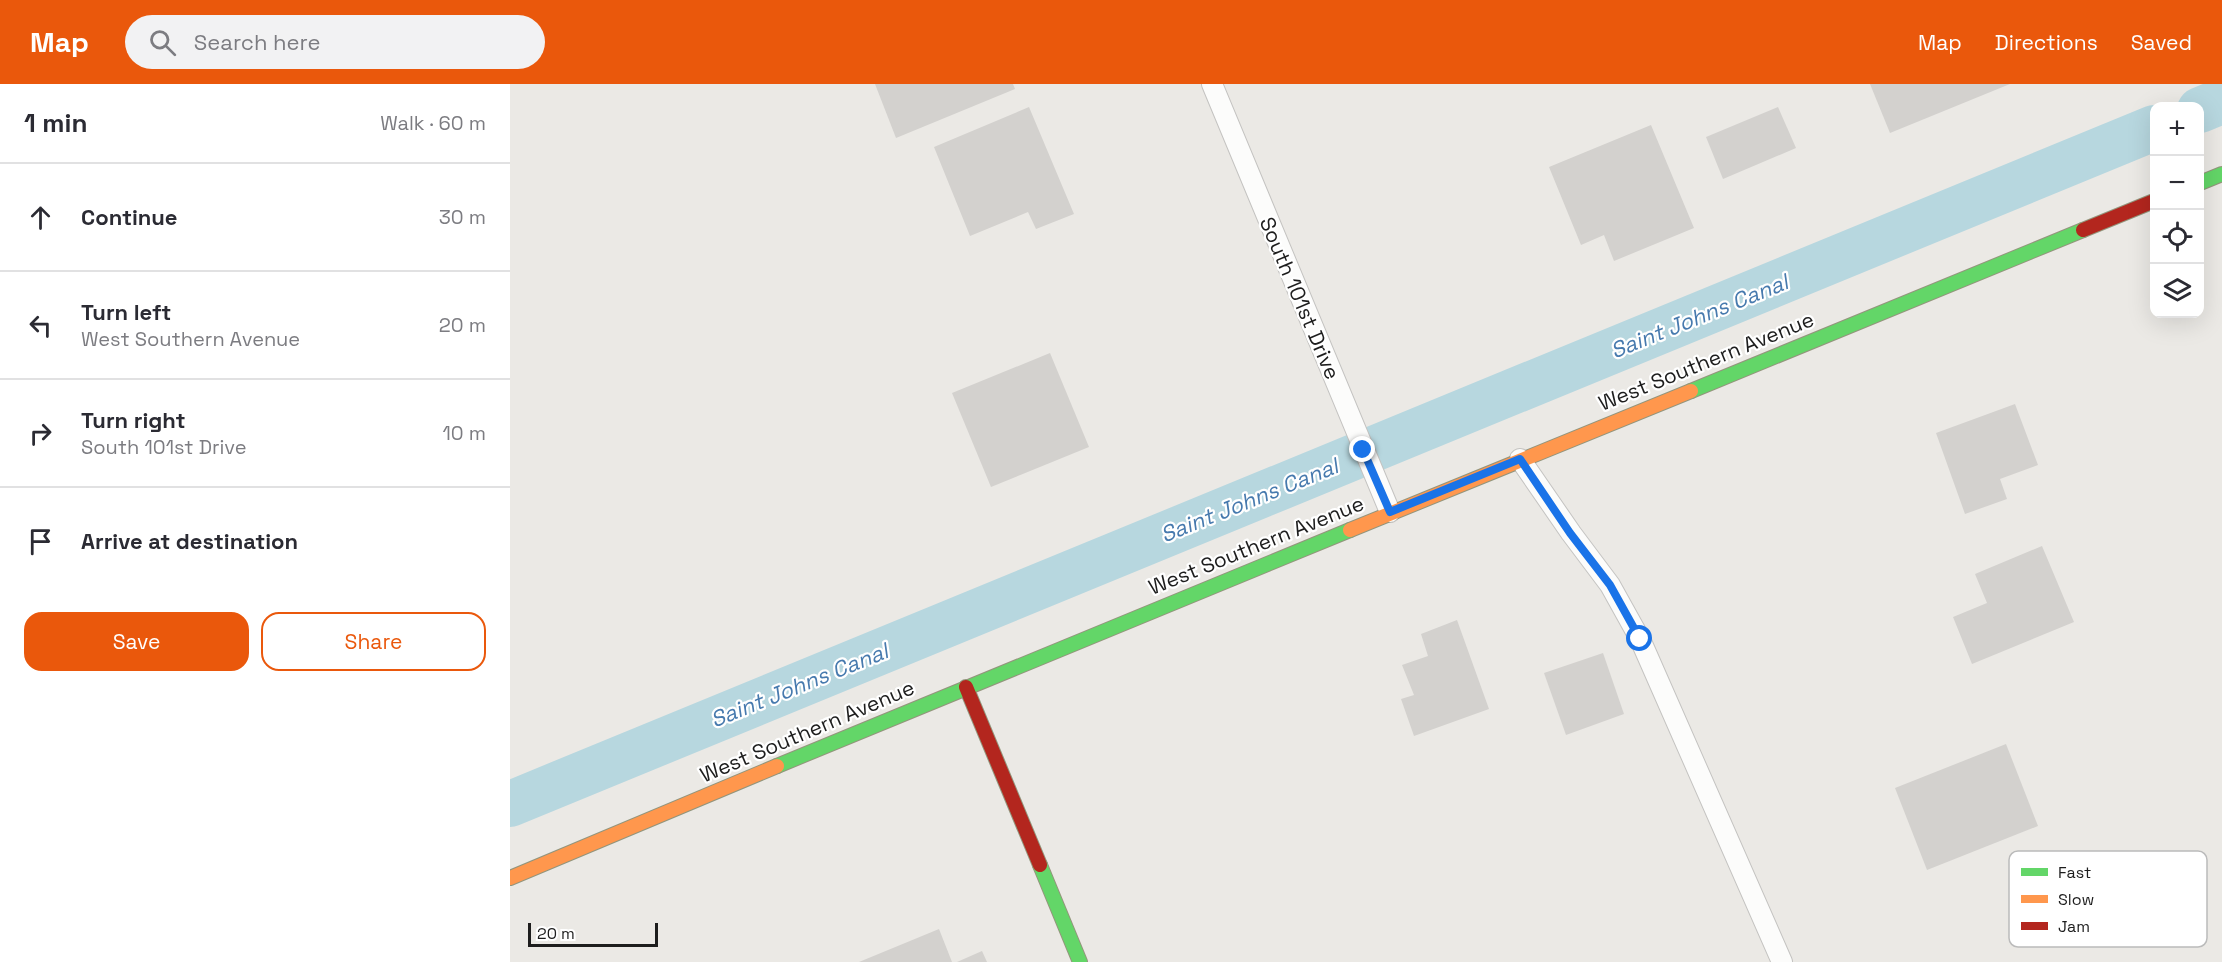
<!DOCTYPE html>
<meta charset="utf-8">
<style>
:root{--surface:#fff;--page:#f2f2f3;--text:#2b2b33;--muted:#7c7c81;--line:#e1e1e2;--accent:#ea580c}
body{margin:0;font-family:"Space Grotesk",sans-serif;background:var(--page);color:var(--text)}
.controls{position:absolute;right:18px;top:18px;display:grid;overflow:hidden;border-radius:12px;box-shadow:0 6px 24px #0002}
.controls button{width:54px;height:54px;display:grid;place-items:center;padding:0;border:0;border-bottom:2px solid var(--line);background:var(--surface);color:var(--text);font:30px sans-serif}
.scale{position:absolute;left:18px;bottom:15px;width:130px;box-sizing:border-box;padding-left:6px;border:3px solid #1d1d1d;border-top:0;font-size:16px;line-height:21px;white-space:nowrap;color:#1d1d1d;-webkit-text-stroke:4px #fff;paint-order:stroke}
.stop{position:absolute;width:18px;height:18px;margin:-14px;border:4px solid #1a73e8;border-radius:50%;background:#fff}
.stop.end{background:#1a73e8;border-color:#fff;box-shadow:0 2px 6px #0008}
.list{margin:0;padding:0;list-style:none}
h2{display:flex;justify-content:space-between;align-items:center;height:78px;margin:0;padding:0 24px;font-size:26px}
h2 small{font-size:20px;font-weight:400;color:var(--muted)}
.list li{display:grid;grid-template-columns:39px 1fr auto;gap:18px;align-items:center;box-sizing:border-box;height:108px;padding:0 24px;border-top:2px solid var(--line)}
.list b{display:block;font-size:22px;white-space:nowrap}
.list p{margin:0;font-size:20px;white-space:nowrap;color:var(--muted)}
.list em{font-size:20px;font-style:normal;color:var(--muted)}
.actions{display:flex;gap:12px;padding:18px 24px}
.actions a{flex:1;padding:14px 0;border:2px solid var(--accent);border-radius:18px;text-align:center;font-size:21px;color:var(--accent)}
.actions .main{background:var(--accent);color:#fff}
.icon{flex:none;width:33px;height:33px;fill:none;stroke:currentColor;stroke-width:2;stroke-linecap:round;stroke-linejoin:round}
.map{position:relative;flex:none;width:1712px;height:878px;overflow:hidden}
header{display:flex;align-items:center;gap:36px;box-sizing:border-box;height:84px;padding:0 30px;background:var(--accent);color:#fff}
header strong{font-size:28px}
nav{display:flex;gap:33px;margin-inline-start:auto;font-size:21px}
.search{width:420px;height:54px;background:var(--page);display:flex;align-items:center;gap:15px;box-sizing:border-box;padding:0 21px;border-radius:33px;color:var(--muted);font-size:22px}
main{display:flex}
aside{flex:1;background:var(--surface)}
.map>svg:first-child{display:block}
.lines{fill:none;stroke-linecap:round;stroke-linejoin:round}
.canal{stroke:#b7d7df;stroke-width:46}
.building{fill:#d3d1ce}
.lane-casing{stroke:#c4c3c1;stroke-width:22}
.fast-casing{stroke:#93957c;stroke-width:16}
.slow-casing{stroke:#93957c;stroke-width:16}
.jam-casing{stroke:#93957c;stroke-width:16}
.lane{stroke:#fcfcfb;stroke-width:20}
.fast{stroke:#63d668;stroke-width:14}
.slow{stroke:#ff974d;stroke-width:14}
.jam{stroke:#b3261e;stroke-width:14}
.route{stroke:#1a73e8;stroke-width:8}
.labels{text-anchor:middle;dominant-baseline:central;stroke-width:4.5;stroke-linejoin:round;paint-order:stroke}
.street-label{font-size:21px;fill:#1d1d1d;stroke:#fff}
.water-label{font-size:22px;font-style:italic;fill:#477aae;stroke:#fff}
.key{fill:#fff;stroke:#bbb;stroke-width:1.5}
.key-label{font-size:16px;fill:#1d1d1d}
</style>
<header>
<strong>Map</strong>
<div class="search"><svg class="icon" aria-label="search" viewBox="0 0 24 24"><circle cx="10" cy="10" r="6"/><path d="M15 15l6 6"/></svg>Search here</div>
<nav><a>Map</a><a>Directions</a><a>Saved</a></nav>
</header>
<main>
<aside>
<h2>1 min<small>Walk · 60 m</small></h2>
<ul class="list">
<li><svg class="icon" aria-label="ahead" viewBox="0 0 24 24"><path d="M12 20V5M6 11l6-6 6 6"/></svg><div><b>Continue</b></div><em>30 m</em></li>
<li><svg class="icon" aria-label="left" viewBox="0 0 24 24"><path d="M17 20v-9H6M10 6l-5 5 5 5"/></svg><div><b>Turn left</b><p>West Southern Avenue</p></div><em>20 m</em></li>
<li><svg class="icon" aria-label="right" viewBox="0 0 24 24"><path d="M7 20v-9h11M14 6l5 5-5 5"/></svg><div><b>Turn right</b><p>South 101st Drive</p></div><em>10 m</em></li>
<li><svg class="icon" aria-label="arrive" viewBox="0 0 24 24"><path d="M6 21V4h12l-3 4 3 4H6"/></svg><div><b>Arrive at destination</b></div></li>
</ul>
<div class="actions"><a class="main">Save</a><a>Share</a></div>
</aside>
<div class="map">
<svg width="1712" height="878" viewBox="0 0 1712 878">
<rect width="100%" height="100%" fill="#ebe9e5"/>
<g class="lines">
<g class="canal">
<path d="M1690,26L1712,17"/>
<path d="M0,720L1644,44"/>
</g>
</g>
<g class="building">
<path d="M365,0H503L505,5L386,54Z"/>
<path d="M1360,0H1500L1380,49Z"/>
<path d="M519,23L564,130L526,145L518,128L460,152L424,63Z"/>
<path d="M1268,23L1286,64L1213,95L1196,53Z"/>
<path d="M1141,41L1184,144L1104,177L1094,151L1071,161L1039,83Z"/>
<path d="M540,269L579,363L481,403L442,309Z"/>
<path d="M1505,320L1528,381L1490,395L1497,415L1455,430L1426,349Z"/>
<path d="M1532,462L1564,538L1462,580L1443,533L1477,519L1465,490Z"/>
<path d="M947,536L979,625L904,652L891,615L904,611L892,581L918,572L911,550Z"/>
<path d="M1093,569L1114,630L1056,651L1034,589Z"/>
<path d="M1496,660L1528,742L1417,786L1385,704Z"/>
<path d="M429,845L442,878H349Z"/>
<path d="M472,867L477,878H447Z"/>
</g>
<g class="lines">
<g class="lane-casing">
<g id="lane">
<path d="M702,0L880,428"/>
<path d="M1010,375L1061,449L1100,501L1130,555L1272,878"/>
</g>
</g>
<g class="fast-casing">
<g id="fast">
<path d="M1690,99L1712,90"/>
<path d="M1181,307L1573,146"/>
<path d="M267,682L840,446"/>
<path d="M530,781L570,878"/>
</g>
</g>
<g class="slow-casing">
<g id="slow">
<path d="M840,446L1181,307"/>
<path d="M0,794L267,682"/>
</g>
</g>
<g class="jam-casing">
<g id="jam">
<path d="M1573,146L1644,117"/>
<path d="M456,603L530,781"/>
</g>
</g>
<use href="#lane" class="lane"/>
<use href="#fast" class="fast"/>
<use href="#slow" class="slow"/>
<use href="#jam" class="jam"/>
</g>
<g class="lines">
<path class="route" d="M853,366L880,428L1010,375L1060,449L1100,501L1130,555"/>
</g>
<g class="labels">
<g class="street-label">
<text transform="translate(790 214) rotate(67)">South 101st Drive</text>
<text transform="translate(1196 277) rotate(-22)">West Southern Avenue</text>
<text transform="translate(746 461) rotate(-22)">West Southern Avenue</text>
<text transform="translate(297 647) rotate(-23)">West Southern Avenue</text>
</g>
<g class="water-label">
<text transform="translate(1189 232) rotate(-22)">Saint Johns Canal</text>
<text transform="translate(739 416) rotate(-22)">Saint Johns Canal</text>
<text transform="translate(289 601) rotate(-22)">Saint Johns Canal</text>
</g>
</g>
<rect x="1499" y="767" width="198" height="96" rx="9" class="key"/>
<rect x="1511" y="784" width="27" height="8" fill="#63d668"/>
<rect x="1511" y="811" width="27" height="8" fill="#ff974d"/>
<rect x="1511" y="838" width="27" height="8" fill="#b3261e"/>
<g class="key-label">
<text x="1548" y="794">Fast</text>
<text x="1548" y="821">Slow</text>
<text x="1548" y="848">Jam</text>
</g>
</svg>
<div class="controls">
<button>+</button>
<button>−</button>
<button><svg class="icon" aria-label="locate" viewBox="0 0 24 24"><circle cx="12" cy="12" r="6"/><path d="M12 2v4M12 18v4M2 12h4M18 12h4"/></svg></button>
<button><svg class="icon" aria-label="layers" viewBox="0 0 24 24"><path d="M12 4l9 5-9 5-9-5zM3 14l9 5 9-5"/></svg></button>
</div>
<div class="scale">20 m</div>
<div class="stop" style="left:1130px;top:555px"></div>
<div class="stop end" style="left:853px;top:366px"></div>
</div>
</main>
